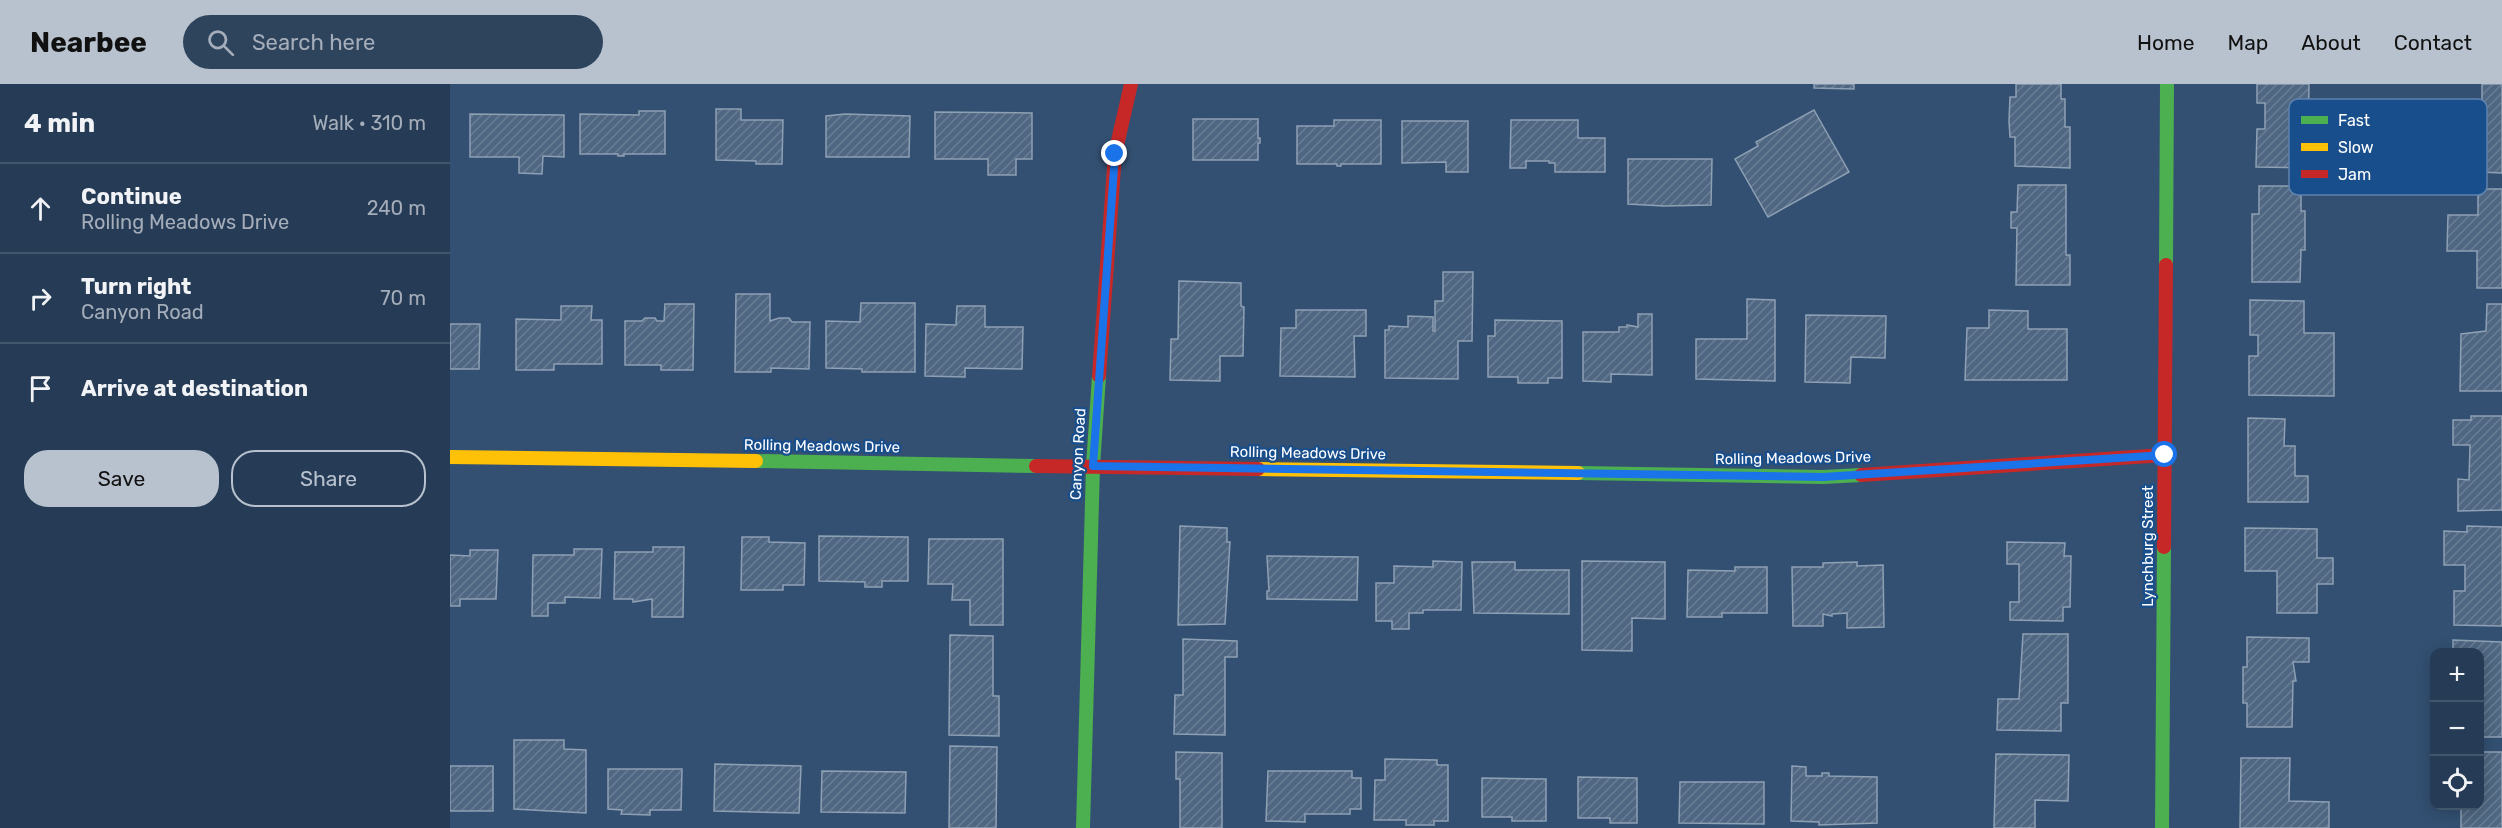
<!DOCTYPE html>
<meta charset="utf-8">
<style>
:root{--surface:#263c56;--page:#2e435c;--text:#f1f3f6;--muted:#a4adb9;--line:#42566c;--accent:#b8c2ce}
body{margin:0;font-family:Rubik,sans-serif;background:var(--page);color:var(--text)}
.controls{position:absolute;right:18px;bottom:18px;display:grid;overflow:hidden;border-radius:12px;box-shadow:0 3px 15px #0003}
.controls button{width:54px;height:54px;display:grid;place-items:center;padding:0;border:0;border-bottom:2px solid var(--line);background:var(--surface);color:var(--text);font:30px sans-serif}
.stop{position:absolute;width:18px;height:18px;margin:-14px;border:4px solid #1a73e8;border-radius:50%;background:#fff}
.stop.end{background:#1a73e8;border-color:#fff;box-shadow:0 2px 6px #0008}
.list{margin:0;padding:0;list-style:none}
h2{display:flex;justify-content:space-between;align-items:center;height:78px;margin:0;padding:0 24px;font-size:26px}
h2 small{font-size:20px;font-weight:400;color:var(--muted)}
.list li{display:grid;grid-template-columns:39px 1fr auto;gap:18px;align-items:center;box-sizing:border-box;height:90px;padding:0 24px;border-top:2px solid var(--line)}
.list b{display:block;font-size:22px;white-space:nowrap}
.list p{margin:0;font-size:20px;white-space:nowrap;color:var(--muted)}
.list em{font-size:20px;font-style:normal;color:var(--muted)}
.actions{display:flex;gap:12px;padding:18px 24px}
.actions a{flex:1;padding:14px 0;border:2px solid var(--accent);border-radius:24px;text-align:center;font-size:21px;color:var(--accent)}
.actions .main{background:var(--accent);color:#111}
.icon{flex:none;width:33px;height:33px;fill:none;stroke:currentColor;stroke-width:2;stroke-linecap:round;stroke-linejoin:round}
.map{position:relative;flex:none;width:2052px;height:744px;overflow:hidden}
header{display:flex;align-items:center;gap:36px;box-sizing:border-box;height:84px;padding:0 30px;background:var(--accent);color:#111}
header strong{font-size:28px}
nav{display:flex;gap:33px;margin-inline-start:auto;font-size:21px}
.search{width:420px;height:54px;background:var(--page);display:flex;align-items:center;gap:15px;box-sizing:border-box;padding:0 21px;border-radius:33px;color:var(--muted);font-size:22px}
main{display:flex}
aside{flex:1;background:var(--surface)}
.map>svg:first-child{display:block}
.building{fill:url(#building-hatch);stroke:#8ea0b4;stroke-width:1.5}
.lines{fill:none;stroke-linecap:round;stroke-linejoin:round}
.fast{stroke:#4caf50;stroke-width:14}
.slow{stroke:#ffc107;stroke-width:14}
.jam{stroke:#c62828;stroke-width:14}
.route{stroke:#1a73e8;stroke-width:8}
.labels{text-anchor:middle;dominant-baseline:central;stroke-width:4.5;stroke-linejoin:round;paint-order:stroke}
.street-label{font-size:15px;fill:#fff;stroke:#194e8c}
.key{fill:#194e8c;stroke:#5e83ae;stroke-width:1.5}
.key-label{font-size:16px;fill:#fff}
</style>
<header>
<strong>Nearbee</strong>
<div class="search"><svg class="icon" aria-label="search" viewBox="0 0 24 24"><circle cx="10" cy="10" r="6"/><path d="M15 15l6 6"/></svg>Search here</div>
<nav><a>Home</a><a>Map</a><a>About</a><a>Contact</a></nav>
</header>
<main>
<aside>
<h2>4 min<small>Walk · 310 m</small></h2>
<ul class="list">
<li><svg class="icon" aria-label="ahead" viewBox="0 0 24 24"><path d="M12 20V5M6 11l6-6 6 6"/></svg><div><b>Continue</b><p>Rolling Meadows Drive</p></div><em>240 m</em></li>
<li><svg class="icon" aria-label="right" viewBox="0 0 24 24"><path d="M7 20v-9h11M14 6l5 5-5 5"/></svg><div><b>Turn right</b><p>Canyon Road</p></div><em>70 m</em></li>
<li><svg class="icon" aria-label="arrive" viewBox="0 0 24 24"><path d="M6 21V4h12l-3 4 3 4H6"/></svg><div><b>Arrive at destination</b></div></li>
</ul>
<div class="actions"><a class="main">Save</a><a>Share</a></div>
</aside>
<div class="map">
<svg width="2052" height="744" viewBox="0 0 2052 744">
<defs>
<pattern id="building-hatch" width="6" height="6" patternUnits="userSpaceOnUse" patternTransform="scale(1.5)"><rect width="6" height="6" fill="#4f6782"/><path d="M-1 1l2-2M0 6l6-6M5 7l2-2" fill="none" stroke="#697e95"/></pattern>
</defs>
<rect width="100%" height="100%" fill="#335072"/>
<g class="building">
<path d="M1364,0H1404V5L1364,4Z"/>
<path d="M1566,0H1611V15H1615V43H1620V84L1565,82V53H1560L1559,37L1560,13H1566Z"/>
<path d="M1807,0H1859L1858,52L1867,53V84L1806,83L1807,45H1815V19H1807Z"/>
<path d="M2032,0H2052V89L2031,88L2032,55H2026L2025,46L2027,18H2032Z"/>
<path d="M266,25H291V36H333L332,80H306V77L266,76Z"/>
<path d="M1364,26L1399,88L1318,133L1285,75L1308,62L1306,58Z"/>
<path d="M189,27H215V70H174V72H168V70H130V30L189,31Z"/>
<path d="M485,28L582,29V75H566V91H538V75H485Z"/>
<path d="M20,30L114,31V73L93,72L92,90L69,89V73H20Z"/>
<path d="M395,30L460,32L459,73H376V32Z"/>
<path d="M743,35H808V54H810V59H808V76H743Z"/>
<path d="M884,36H931V80H891V82H887V80H847V42H884Z"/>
<path d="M1061,36H1128V54H1155V88H1105V79H1099V77H1076V84H1060Z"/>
<path d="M952,37H1018V88H996V78L952,79Z"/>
<path d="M1178,75H1262L1261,121L1214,122L1178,120Z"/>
<path d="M1568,101H1616V171H1620V201H1566L1567,144H1561V128H1567Z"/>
<path d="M1809,102H1851V127H1855V166H1851L1850,198H1802V130H1809Z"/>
<path d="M2028,105H2052V204H2027V167H1997L1998,131H2028Z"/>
<path d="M993,188H1023L1022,257H1008V295L935,294V246H939V242L958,243V232L983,233V247H985V217H993Z"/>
<path d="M729,197L791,199V222L794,223L793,272H770V297L720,296L721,255H728Z"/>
<path d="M286,210H320V237L329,234H339L342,238H360L359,285L321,284V288H285Z"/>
<path d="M1297,215L1325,216V297L1246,295V255H1297Z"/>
<path d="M1800,216L1854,217V249H1884V312L1799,311V272H1808V251H1800Z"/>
<path d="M411,219H465V288H412V285L376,284V237L410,238Z"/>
<path d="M215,220H244L243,286H211V281H175V237H192L195,234H205L207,237H214Z"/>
<path d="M2037,220H2052V307H2010L2011,250L2036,247Z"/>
<path d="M111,222H142L141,236H152V280H104V286H66V235L111,236Z"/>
<path d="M507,222H535V243H573L572,285L515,284V293L475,292L476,240L506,241Z"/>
<path d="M846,226H916V252H904L905,293L830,292L831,244H846Z"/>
<path d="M1539,226L1578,227V245H1617V296H1515L1517,244H1539Z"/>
<path d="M1188,230H1202V291L1161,290V298L1133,297V248H1169V243H1177V241L1188,243Z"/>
<path d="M1356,231L1436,232L1435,274L1401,273L1400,299L1355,298Z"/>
<path d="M1045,236L1112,237V294H1098V299H1068V293H1038V252H1045Z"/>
<path d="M0,240H30L29,285H0Z"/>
<path d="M2021,332H2052V426L2008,427V395L2019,396L2020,361H2003V336H2021Z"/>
<path d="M1798,334L1835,335L1834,362H1845V392H1858V418H1798Z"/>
<path d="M730,442L777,444V458H780L775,540L728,541Z"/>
<path d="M2017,442L2052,443V542L2004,541V507H2015V481H1994V447L2017,448Z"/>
<path d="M1795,444L1867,445V474H1883V500H1867V529H1827V487H1795Z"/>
<path d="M369,452L458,453V497H432V503H415V498L369,497Z"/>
<path d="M292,453H319V458L355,459L354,501H333V506H291Z"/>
<path d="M479,455H553V541H520V516H502L503,500H478Z"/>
<path d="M1557,458L1615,459L1614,472H1621L1620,523H1613V537L1560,536V518H1569V480H1557Z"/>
<path d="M203,463H234L233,533H202V515L183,518V515H164L165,468H203Z"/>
<path d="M124,465H152L150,514L115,513V519H98V532H82L83,471H124Z"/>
<path d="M20,466H48L46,515H10V522H0V471L20,472Z"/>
<path d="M817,472L908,473L907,516L817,515V507H819Z"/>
<path d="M983,477L1012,478L1011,526H973V529H959V545H942V537H926V499H944V482L983,483Z"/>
<path d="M1132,477L1215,478V535L1182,534V567L1132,566Z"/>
<path d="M1022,478H1065V486H1119V530L1024,529Z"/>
<path d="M1407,478V482L1433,481L1434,543L1397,544V529L1382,530V532L1373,530V542H1343L1342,483H1373V479Z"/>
<path d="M1285,483H1317V529H1272V533H1237L1238,486L1285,487Z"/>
<path d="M1573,550H1618V619H1611V647L1547,646L1548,615H1569Z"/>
<path d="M500,551L543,552V612H549V652L499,651Z"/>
<path d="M1797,553L1859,554V578H1843L1846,597H1843L1842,643H1797V619H1793V583H1797Z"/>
<path d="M733,555L787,557V573H775V651L724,650L725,611H733Z"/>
<path d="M2003,556L2052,558V653H2030V568H2003Z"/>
<path d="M64,656H114V665L136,666V729L64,725Z"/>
<path d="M500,662L547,663L546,744H499Z"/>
<path d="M726,668L772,669V744H730V695H726Z"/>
<path d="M2030,668H2052V744H2011V722H2030Z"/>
<path d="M1546,670L1619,671L1618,717L1585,716V744H1544Z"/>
<path d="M1791,674H1840L1839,717L1879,718V744H1790Z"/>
<path d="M935,675L987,676V681H998V737H984V741H956V736H924L925,696H935Z"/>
<path d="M265,680L351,682L349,729L264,727Z"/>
<rect x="0" y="682" width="43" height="45"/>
<path d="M1342,682L1356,683V692H1372V689H1379V692L1427,693V739L1369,741V738L1341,737Z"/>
<path d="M158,685H232L231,726H200V731L171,730L172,726L158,725Z"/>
<path d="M372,687L456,688L455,729L371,728Z"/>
<path d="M818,687H902V694H911V725H900V730H855V738L816,737Z"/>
<path d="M1128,693L1187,694V739H1160V734H1128Z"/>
<path d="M1032,694L1096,695V737H1062V733H1032Z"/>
<path d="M1230,698H1314V740L1229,739Z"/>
</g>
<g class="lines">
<g class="fast">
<path d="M1716,181L1717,0"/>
<path d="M306,377L586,382"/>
<path d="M1128,389L1373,393L1411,391"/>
<path d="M633,744L643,382L649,292"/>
<path d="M1712,744L1714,463"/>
</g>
<g class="slow">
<path d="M0,373L306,377"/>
<path d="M808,385L1128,389"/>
</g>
<g class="jam">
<path d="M649,292L665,70L681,0"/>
<path d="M586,382L808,385"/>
<path d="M1411,391L1715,371"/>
<path d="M1714,463L1716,181"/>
</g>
</g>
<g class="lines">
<path class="route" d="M665,70L643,382L1373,393L1715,371"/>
</g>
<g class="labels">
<g class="street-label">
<text transform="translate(372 362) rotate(1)">Rolling Meadows Drive</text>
<text transform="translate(858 369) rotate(1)">Rolling Meadows Drive</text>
<text transform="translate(628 370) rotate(-87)">Canyon Road</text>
<text transform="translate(1343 374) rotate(-1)">Rolling Meadows Drive</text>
<text transform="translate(1698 462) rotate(-90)">Lynchburg Street</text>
</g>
</g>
<rect x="1839" y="15" width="198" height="96" rx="9" class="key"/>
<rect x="1851" y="32" width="27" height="8" fill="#4caf50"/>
<rect x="1851" y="59" width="27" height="8" fill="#ffc107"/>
<rect x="1851" y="86" width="27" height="8" fill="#c62828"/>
<g class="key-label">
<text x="1888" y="42">Fast</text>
<text x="1888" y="69">Slow</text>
<text x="1888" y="96">Jam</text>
</g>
</svg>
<div class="controls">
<button>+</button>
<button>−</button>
<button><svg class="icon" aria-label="locate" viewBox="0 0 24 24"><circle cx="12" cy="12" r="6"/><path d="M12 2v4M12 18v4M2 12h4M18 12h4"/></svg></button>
</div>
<div class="stop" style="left:1715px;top:371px"></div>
<div class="stop end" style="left:665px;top:70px"></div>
</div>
</main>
